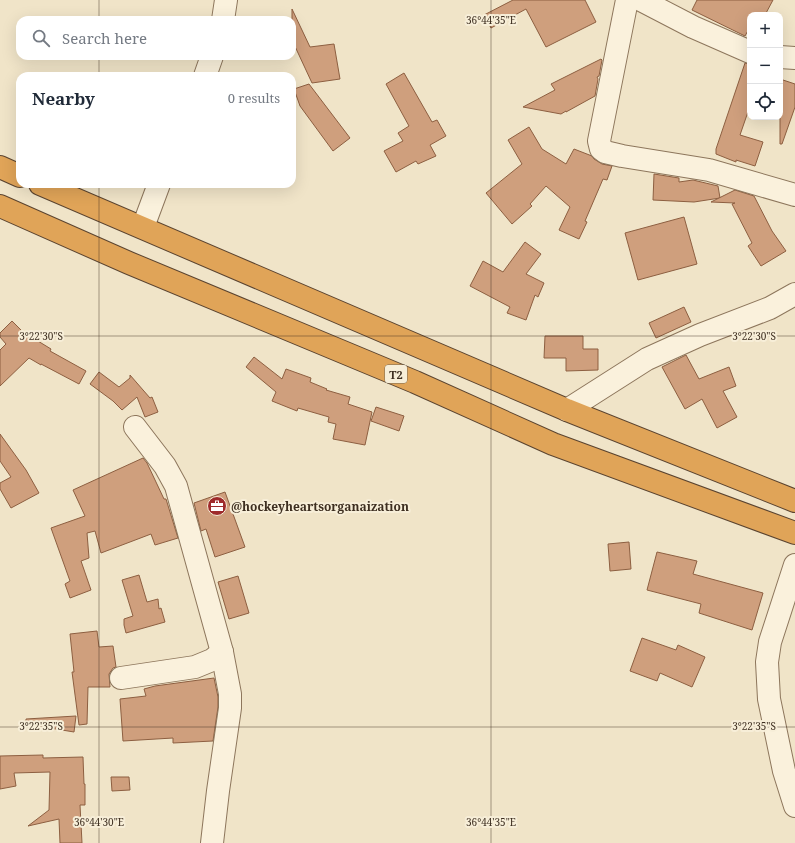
<!DOCTYPE html>
<meta charset="utf-8">
<style>
:root{--surface:#fff;--page:#f6f6f7;--text:#1f2937;--muted:#747a83;--line:#e0e1e3}
body{margin:0;font-family:"Noto Serif",serif;background:var(--page);color:var(--text)}
.controls{position:absolute;right:12px;top:12px;display:grid;overflow:hidden;border-radius:8px;box-shadow:0 4px 16px #0002}
.controls button{width:36px;height:36px;display:grid;place-items:center;padding:0;border:0;border-bottom:1px solid var(--line);background:var(--surface);color:var(--text);font:20px sans-serif}
.list{margin:0;padding:0;list-style:none}
h2{display:flex;justify-content:space-between;align-items:center;height:52px;margin:0;padding:0 16px;font-size:17px}
h2 small{font-size:13px;font-weight:400;color:var(--muted)}
.icon{flex:none;width:22px;height:22px;fill:none;stroke:currentColor;stroke-width:2;stroke-linecap:round;stroke-linejoin:round}
.map{position:relative;flex:none;width:795px;height:843px;overflow:hidden}
.search{position:absolute;background:var(--surface);box-shadow:0 4px 16px #0002;left:16px;top:16px;width:280px;height:44px;display:flex;align-items:center;gap:10px;box-sizing:border-box;padding:0 14px;border-radius:12px;color:var(--muted);font-size:15px}
.panel{position:absolute;background:var(--surface);box-shadow:0 4px 16px #0002;left:16px;top:72px;width:280px;height:116px;border-radius:12px}
.map>svg:first-child{display:block}
.building{fill:#cf9f7d;stroke:#8d5f41}
.lines{fill:none;stroke-linecap:round;stroke-linejoin:round}
.minor-casing{stroke:#8d765c;stroke-width:24}
.highway-casing{stroke:#5b4430;stroke-width:24}
.minor{stroke:#faf1dc;stroke-width:22}
.highway{stroke:#e0a458;stroke-width:22}
.ticks{fill:none;stroke:#3d2e20;stroke-width:1;stroke-opacity:0.45}
.labels{text-anchor:middle;dominant-baseline:central;stroke-width:4;stroke-linejoin:round;paint-order:stroke}
.shield{fill:#f7eed8;stroke:#756857;stroke-width:1}
.shield-label{font-size:11px;font-weight:bold;fill:#3d2e20}
.poi-label{font-size:12px;font-weight:bold;fill:#3d2e20;stroke:#f7eed8;text-anchor:start}
.ticks-label{font-size:10px;text-anchor:middle;fill:#3d2e20;stroke:#f7eed8;stroke-width:4;stroke-linejoin:round;paint-order:stroke}
</style>
<div class="map">
<svg width="795" height="843" viewBox="0 0 795 843">
<rect width="100%" height="100%" fill="#f0e4c8"/>
<g class="building">
<path d="M513,0H585L596,22L546,47L526,9L491,28L484,15Z"/>
<path d="M697,0H773L765,15H750V27L745,36L692,10Z"/>
<path d="M292,9L310,47L334,44L340,79L312,83L292,40Z"/>
<path d="M601,59L602,60L599,76L597,77L598,79L595,96L566,112V111L561,114L523,107L555,90L551,84Z"/>
<path d="M745,63L750,64V106L740,135L763,142L755,166L736,160V162L716,154V149Z"/>
<path d="M404,73L432,122L437,120L446,136L430,145L436,156L418,164L416,161L396,172L384,151L403,141L398,133L409,126L386,84Z"/>
<path d="M780,79L795,84V107L782,144H780Z"/>
<path d="M309,84L350,138L333,151L300,106L294,89Z"/>
<path d="M529,127L542,149L566,164L574,149L592,156L594,159L602,164L612,166L607,180L603,179L585,221L587,222L579,239L559,230L570,207L546,186L530,204L532,206L512,224L486,193L522,164L508,140Z"/>
<path d="M654,174L679,178V182L693,180L718,186L720,198L694,202L653,200Z"/>
<path d="M735,190L754,196L772,231L786,251L761,266L748,246L752,243L732,204L735,203L711,202Z"/>
<path d="M684,217L697,264L638,280L625,233Z"/>
<path d="M525,242L541,254L526,274L544,283L538,297L535,295L526,320L507,313L510,307L470,286L483,261L503,272Z"/>
<path d="M684,307L691,322L656,338L649,323Z"/>
<path d="M12,321L31,340L33,338L51,349L50,351L86,371L79,384L41,364V365L29,358L0,386V350L6,344L0,337V333Z"/>
<path d="M545,336H583V349H598V370L566,371V358H544Z"/>
<path d="M686,355L699,379L729,367L736,386L723,391L737,417L717,428L702,399L685,409L662,367Z"/>
<path d="M254,357L282,379L286,369L311,378L310,382L327,389L326,390L350,397L348,404L372,412L365,445L333,439L336,424L328,422L329,417L298,408L297,411L272,401L276,392L246,367Z"/>
<path d="M99,372L119,387L130,378V375L150,398L152,397L158,412L145,417L137,397L122,410L113,401L90,384Z"/>
<path d="M376,407L404,416L399,431L371,421Z"/>
<path d="M0,434L26,470L39,493L11,508L0,489V483L11,477L0,461Z"/>
<path d="M143,458L147,463L164,499H166L178,538L155,545L151,534L101,553L95,531L87,533L89,558L81,561L91,590L70,598L65,584L70,581L51,528L85,516L73,490Z"/>
<path d="M225,492L245,547L215,557L206,529L201,531L194,503Z"/>
<path d="M629,542L631,569L610,571L608,544Z"/>
<path d="M657,552L697,561L693,574L763,593L752,630L699,613L701,604L647,590Z"/>
<path d="M139,575L147,602L158,599L159,609L161,608L165,622L126,633L124,625V619L133,616L122,580Z"/>
<path d="M238,576L249,613L229,619L218,582Z"/>
<path d="M97,631L99,647L113,646L116,667L113,668L109,674L110,687H88L87,724L79,725L72,672H74L70,634Z"/>
<path d="M642,638L676,650L678,645L705,657L692,687L660,673L657,681L630,671Z"/>
<path d="M214,678L218,697V707L213,741L173,743V738L123,741L120,699L146,696L144,689L155,686Z"/>
<path d="M76,716L74,732L26,724V719Z"/>
<path d="M43,755V758L83,757L84,784H85V805H80L82,843H60L59,819L28,826L49,810L50,772L14,773L16,786L0,789V756Z"/>
<path d="M111,777H129L130,790L112,791Z"/>
</g>
<g class="lines">
<g class="minor-casing">
<g id="minor">
<path d="M627,0L599,141L601,149L605,152L622,156L709,170L795,195"/>
<path d="M641,0L693,27L750,52"/>
<path d="M223,20L226,0"/>
<path d="M780,57L795,58"/>
<path d="M205,76L212,56"/>
<path d="M143,227L159,184"/>
<path d="M567,410L647,359L700,335L770,308L795,294"/>
<path d="M135,427L165,466L176,486L222,652L230,694V708L218,791L212,843"/>
<path d="M795,565L770,642L767,662L769,699L784,771L795,806"/>
<path d="M121,678L195,667L212,660L222,652"/>
</g>
</g>
<g class="highway-casing">
<g id="highway">
<path d="M0,167L20,176"/>
<path d="M40,184L567,410L795,501"/>
<path d="M0,206L129,263L415,382L553,444L795,533"/>
</g>
</g>
<use href="#minor" class="minor"/>
<use href="#highway" class="highway"/>
</g>
<path class="ticks" d="M99,0V20M491,0V843M99,56V76M99,184V843M0,336H795M0,727H795"/>
<defs>
<g id="office-disc" transform="scale(1)"><circle r="9.5" fill="#9e2a2b" stroke="#f7eed8"/><path d="M-6-3h4V-5.5h4V-3h4V5H-6ZM-1-4.5V-3h2v-1.5ZM-6 0V1H6V0Z" fill="#fff"/></g>
</defs>
<g fill-rule="evenodd">
<use href="#office-disc" x="217" y="506"/>
</g>
<g class="labels">
<rect class="shield" x="385" y="365" width="22" height="18" rx="3"/>
<g class="shield-label">
<text x="396" y="374">T2</text>
</g>
<g class="poi-label">
<text x="231" y="506">@hockeyheartsorganaization</text>
</g>
</g>
<g class="ticks-label">
<text x="491" y="24">36°44'35"E</text>
<text x="41" y="340">3°22'30"S</text>
<text x="754" y="340">3°22'30"S</text>
<text x="41" y="730">3°22'35"S</text>
<text x="754" y="730">3°22'35"S</text>
<text x="99" y="826">36°44'30"E</text>
<text x="491" y="826">36°44'35"E</text>
</g>
</svg>
<div class="controls">
<button>+</button>
<button>−</button>
<button><svg class="icon" aria-label="locate" viewBox="0 0 24 24"><circle cx="12" cy="12" r="6"/><path d="M12 2v4M12 18v4M2 12h4M18 12h4"/></svg></button>
</div>
<div class="search"><svg class="icon" aria-label="search" viewBox="0 0 24 24"><circle cx="10" cy="10" r="6"/><path d="M15 15l6 6"/></svg>Search here</div>
<section class="panel">
<h2>Nearby<small>0 results</small></h2>
<ul class="list">
</ul>
</section>
</div>
